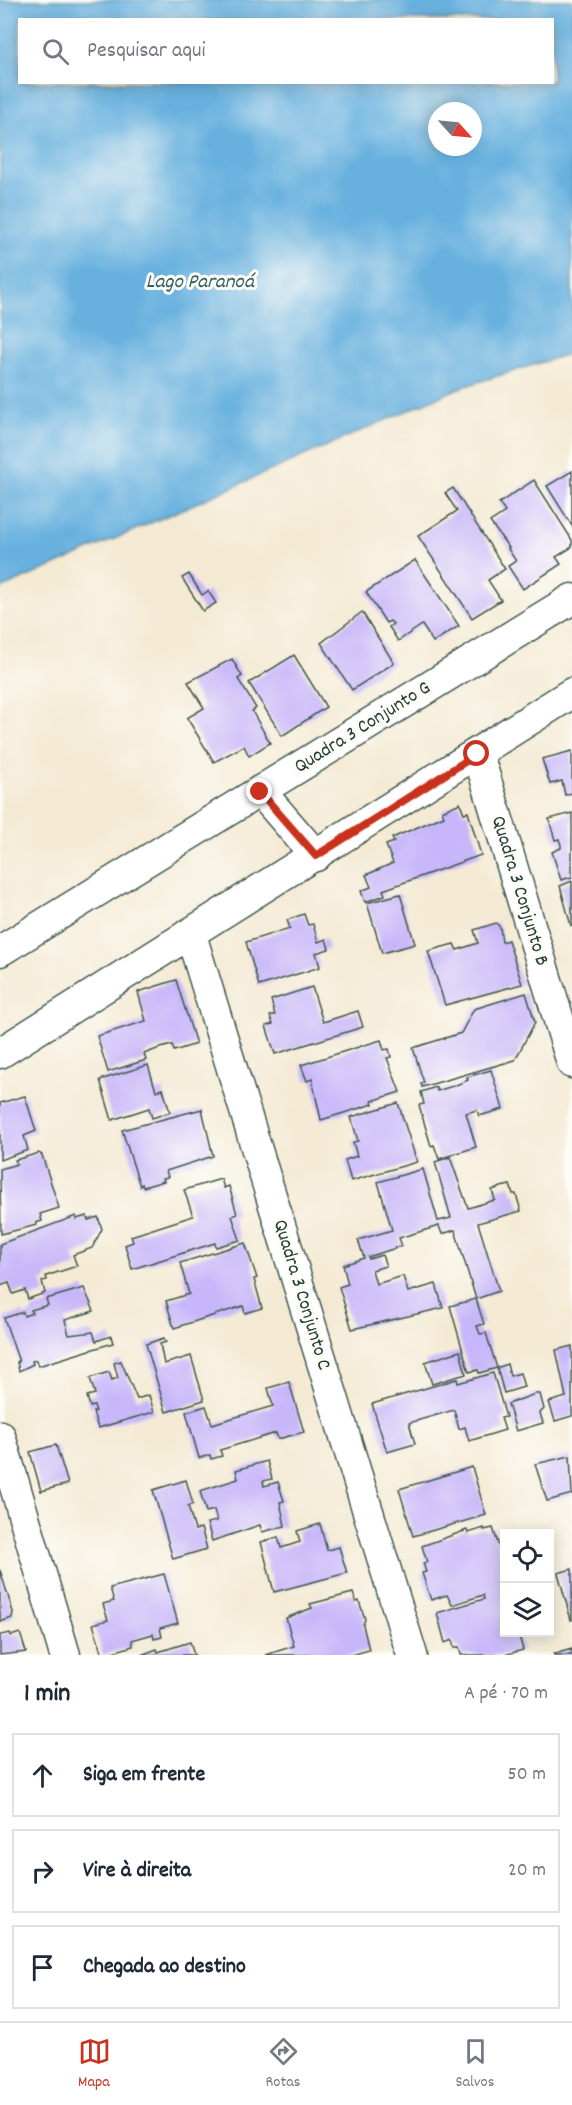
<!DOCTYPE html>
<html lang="pt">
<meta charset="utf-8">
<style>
:root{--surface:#fff;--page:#f2f2f3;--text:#1f2937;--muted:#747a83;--line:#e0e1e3;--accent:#c8321e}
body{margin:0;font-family:Dekko,sans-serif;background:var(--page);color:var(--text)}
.controls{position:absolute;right:18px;bottom:18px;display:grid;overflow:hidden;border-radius:0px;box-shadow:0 3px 15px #0003}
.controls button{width:54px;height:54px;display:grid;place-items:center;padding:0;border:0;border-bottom:2px solid var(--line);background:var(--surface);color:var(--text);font:30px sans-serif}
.compass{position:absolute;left:428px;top:102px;width:54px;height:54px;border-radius:50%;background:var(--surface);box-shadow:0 3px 15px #0003;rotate:117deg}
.stop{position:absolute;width:18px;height:18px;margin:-14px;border:4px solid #c8321e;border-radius:50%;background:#fff}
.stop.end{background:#c8321e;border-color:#fff;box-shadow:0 2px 6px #0008}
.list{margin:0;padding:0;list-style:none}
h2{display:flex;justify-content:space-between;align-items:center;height:78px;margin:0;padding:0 24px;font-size:26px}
h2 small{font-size:20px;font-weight:400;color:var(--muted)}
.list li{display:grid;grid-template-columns:39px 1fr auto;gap:18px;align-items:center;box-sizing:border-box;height:84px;margin:0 12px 12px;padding:0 12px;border:2px solid var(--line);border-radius:0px}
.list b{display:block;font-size:22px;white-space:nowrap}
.list em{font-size:20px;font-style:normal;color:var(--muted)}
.icon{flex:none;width:33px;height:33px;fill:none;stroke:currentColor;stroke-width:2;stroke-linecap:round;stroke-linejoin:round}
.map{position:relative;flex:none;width:572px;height:1655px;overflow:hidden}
.search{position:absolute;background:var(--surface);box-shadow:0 3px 15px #0003;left:18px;right:18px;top:18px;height:66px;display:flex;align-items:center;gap:15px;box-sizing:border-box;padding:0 21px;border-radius:0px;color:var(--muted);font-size:22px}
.sheet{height:366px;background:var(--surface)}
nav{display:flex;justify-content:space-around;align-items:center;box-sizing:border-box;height:84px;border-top:2px solid var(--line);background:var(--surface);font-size:16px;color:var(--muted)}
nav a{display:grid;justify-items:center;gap:3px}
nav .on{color:var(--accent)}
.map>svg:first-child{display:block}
.water{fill:#68b1df;stroke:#44778a;stroke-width:1.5;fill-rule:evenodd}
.building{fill:#c7b6f9}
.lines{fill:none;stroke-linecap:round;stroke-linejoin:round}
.minor-casing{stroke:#3f574c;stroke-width:33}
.minor{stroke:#fff;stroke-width:30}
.route{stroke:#c8321e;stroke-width:8}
.labels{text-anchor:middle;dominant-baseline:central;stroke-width:6;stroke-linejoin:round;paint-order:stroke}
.street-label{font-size:20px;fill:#1f3d34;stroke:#fdfcf7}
.water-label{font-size:21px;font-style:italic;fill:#356067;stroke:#fdfcf7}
</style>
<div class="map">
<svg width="572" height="1655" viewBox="0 0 572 1655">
<rect width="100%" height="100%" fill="#fdfcf7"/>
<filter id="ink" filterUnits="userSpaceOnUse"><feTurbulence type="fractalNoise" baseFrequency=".0167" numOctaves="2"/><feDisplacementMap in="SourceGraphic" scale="12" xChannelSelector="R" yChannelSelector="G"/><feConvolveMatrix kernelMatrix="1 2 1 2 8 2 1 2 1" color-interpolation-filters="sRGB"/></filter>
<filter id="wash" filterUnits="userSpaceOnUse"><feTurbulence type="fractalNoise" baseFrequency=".008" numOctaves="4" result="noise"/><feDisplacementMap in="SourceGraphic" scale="24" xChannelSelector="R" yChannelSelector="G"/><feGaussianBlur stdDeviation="1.35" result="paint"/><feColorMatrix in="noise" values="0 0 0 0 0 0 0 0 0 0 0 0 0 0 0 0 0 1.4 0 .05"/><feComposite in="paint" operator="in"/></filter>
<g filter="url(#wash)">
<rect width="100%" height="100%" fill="#f4ead4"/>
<path class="water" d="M0,0H572V353L459,388L0,589ZM20,20H552V82H20ZM437,111H473V147H437Z"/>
<g id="blocks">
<g class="building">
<path d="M572,471V526L547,486Z"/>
<path d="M534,480L572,540V547L556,557L561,564L523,589L508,566L516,561L508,549L509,548L490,522L505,512L499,503Z"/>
<path d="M453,488L505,569L488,580L501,600L472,618L418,536L457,511L445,493Z"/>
<path d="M415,560L459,626L433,642L422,625L398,641L389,627L393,624L390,621L386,623L366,592Z"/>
<path d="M189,574L202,595L208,591L216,603L203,611L182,578Z"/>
<path d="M362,612L394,663L352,690L321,643Z"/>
<path d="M294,655L326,707L282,736L249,683Z"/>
<path d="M232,659L242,676L238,679L256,708L252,711L270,743L249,756L244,746L214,762L187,718L204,708L188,682Z"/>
<path d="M572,751V793L565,795L562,781L550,784L542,759Z"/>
<path d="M460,803L464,813L468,812L481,855L383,890L385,895L365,902L361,891L371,887L366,875L393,863L386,845L394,842L392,838L444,816L442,811Z"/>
<path d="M572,813V877L561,880L552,852L561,848V845L559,839L555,840L549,819Z"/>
<path d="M572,881V926H571L560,886Z"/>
<path d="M400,894L415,944L382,953L367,903Z"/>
<path d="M304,914L308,925L313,924L318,942L326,939L329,949L316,953L320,967L259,986L246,942L290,928L287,920Z"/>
<path d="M496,923L500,927L502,942L508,940L522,984L445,1005L428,951L454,944L457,950L478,943L474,930Z"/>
<path d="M176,980L196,1044L174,1051L172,1045L157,1049L144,1054L146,1060L108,1072L97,1036L146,1021L138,992Z"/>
<path d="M312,987L323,1022L358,1011L363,1027L275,1054L266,1026L273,1024L270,1016L275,1015L271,1000Z"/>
<path d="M526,993L535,1022L515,1060L422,1087L421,1083H424L413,1048L461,1033L474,1009Z"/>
<path d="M381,1040L384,1050L389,1049L391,1057L387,1058L400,1092L372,1101L373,1104L321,1120L312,1079L307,1081L301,1065Z"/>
<path d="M148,1065L156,1091L163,1089L170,1112L152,1118L149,1108L112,1120L100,1080Z"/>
<path d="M491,1070L503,1109L479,1116L477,1110L466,1113L476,1147L439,1159L434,1145L431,1146L419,1105L424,1104L421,1092L436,1087L437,1091L456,1085L468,1080L467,1077Z"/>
<path d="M25,1096L36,1131L24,1136L28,1150L0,1160V1103Z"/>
<path d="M398,1103L417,1162L351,1181L345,1160L357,1156L353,1142L358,1141L351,1117Z"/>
<path d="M202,1109L213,1156L166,1171L168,1177L163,1178L164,1181L143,1187L142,1184L140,1186L122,1130Z"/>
<path d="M39,1153L42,1155L59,1208L40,1214L42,1221L36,1223L37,1225L1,1234L0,1169L17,1164L15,1160Z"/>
<path d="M450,1157L468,1208L495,1200L492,1190L501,1187L510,1185L513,1194H516L521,1211L478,1223L499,1291L476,1299L455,1230L442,1234L439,1226L399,1238L402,1246L368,1257L369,1259L382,1255L386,1266L372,1270L376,1284L403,1276L408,1292L436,1284L443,1308L352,1329L339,1287L348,1284L343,1265L364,1258L358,1240L392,1230L378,1182L423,1169L438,1221L451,1218L435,1162Z"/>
<path d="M221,1179L224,1188L229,1186L237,1214L232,1216L240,1240L216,1247L215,1243L132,1269L125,1245L133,1242L131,1236L193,1216L184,1190Z"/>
<path d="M76,1216V1219L87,1216L88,1220L98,1217L102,1229L92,1248L73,1255L77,1266L46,1276L47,1280L42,1281L45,1293L28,1299L25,1290L13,1294L9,1283L0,1286V1244Z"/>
<path d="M245,1243L257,1278L254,1279L262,1308L245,1313L243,1306L174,1328L166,1301L189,1294L180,1263Z"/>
<path d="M84,1288L94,1311L65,1320L69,1335L93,1332L96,1341L111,1336L113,1343L38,1366L36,1360L32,1361L33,1364L19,1371L17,1362H19L4,1318L23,1312L24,1316L32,1313L31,1310L48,1305L46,1299Z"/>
<path d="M476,1299L484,1324L477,1326L480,1334L486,1333L497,1368L479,1373L478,1370L469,1372L450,1306Z"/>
<path d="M164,1338L166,1342L160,1344L164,1364L191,1356L204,1400L166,1412L146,1344Z"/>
<path d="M572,1346V1416L555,1421L549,1402L566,1397L556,1350Z"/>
<path d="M460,1351L466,1374L432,1384L425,1362Z"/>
<path d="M121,1361L137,1399L149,1395L154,1412L98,1428L93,1412L96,1411L94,1406L90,1407L87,1396L95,1394L90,1378L109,1372L112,1380L118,1378L114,1363Z"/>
<path d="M507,1364L510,1376L520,1373L524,1387L504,1393L497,1368Z"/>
<path d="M493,1373L506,1417L501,1418L505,1430L469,1441L465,1427L459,1429L454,1410L409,1423L415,1444L387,1452L372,1404L457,1379L458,1383Z"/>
<path d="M289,1382L304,1432L278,1439L276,1433L220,1450L222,1456L211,1459L210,1455L199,1458L186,1412L206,1406L212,1424L273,1406L268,1388Z"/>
<path d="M535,1394H540L544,1409L540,1413L543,1423L516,1431L508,1404Z"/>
<path d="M56,1445L68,1484L41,1491L30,1452Z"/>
<path d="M570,1456L572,1494L547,1501L535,1464Z"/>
<path d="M267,1461L272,1479L263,1481L264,1486L278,1482L284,1501L280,1502L285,1526L262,1532L260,1525L212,1541L207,1523L217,1521L214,1510L206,1512L200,1491L238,1479L236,1470Z"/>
<path d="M472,1467L486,1515L413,1536L399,1489Z"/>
<path d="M186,1480L193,1504L188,1506L195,1530L201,1528L207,1549L173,1559L153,1490Z"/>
<path d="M320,1524L327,1550L339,1547L347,1573L274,1592L261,1542L278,1537L281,1548L300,1542L297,1531Z"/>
<path d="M484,1528V1530L493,1528L504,1562V1632H518L523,1650L504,1655H461L459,1647L454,1648L452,1640L445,1643L437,1613L484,1599L483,1595L452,1605L447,1595L431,1600L422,1573L426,1572L423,1563L427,1562L422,1546L467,1530L468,1533Z"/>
<path d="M572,1569V1620H571L558,1573Z"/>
<path d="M0,1570L13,1612L12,1618L0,1622Z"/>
<path d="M164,1574L178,1623L160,1628L162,1637L154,1639L153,1634L132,1640L133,1646L103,1655L93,1624L108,1620L103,1604L114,1601L110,1588Z"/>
<path d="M353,1593L356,1602L359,1601L365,1619L363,1625L369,1650L351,1655H265L294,1646L286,1618L312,1608L310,1604Z"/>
<path d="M10,1633L11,1636L20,1633L26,1652L0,1655V1635Z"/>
<path d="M190,1642L194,1655H141L157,1649L158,1652Z"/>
<path d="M572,1649V1655H554V1654Z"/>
</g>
</g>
</g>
<g filter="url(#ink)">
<use href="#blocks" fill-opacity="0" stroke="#3f574c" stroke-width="1.5"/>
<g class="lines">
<g class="minor-casing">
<g id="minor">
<path d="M478,754L572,1063"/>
<path d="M260,791L316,856"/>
<path d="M191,935L412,1655"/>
<path d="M0,951L572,599"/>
<path d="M0,1053L572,693"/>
<path d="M0,1436L65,1655"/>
</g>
</g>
<use href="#minor" class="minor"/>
</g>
</g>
<g class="lines" filter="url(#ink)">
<path class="route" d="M260,792L316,856L477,754"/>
</g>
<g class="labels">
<g class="street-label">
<text transform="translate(363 728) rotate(-32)">Quadra 3 Conjunto G</text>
<text transform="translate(519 891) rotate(73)">Quadra 3 Conjunto B</text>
<text transform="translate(301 1295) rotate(73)">Quadra 3 Conjunto C</text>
</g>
<g class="water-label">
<text x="200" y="283">Lago Paranoá</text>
</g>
</g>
</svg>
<div class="controls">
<button><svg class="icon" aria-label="locate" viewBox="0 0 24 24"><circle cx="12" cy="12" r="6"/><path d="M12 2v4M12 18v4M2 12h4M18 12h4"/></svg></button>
<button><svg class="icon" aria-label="layers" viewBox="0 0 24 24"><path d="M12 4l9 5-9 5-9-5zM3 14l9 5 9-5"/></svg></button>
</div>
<svg class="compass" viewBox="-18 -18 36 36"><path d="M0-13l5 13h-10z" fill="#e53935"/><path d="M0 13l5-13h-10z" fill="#747a83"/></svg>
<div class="stop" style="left:477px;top:754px"></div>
<div class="stop end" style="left:260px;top:792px"></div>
<div class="search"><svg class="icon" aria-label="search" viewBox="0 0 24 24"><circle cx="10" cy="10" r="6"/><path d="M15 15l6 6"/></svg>Pesquisar aqui</div>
</div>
<section class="sheet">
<h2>1 min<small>A pé · 70 m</small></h2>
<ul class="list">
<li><svg class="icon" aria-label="ahead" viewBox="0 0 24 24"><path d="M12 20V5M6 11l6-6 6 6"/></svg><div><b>Siga em frente</b></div><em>50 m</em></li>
<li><svg class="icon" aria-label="right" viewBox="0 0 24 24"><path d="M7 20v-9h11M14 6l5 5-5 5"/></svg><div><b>Vire à direita</b></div><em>20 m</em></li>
<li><svg class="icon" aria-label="arrive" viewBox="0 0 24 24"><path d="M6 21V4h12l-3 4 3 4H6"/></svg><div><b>Chegada ao destino</b></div></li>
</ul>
</section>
<nav>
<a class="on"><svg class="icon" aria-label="map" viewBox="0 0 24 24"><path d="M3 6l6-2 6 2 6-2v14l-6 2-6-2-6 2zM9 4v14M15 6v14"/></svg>Mapa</a>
<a><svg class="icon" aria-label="directions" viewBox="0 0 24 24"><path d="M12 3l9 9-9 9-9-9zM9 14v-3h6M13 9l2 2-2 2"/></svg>Rotas</a>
<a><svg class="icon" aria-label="saved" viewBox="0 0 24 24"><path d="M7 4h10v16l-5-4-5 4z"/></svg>Salvos</a>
</nav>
